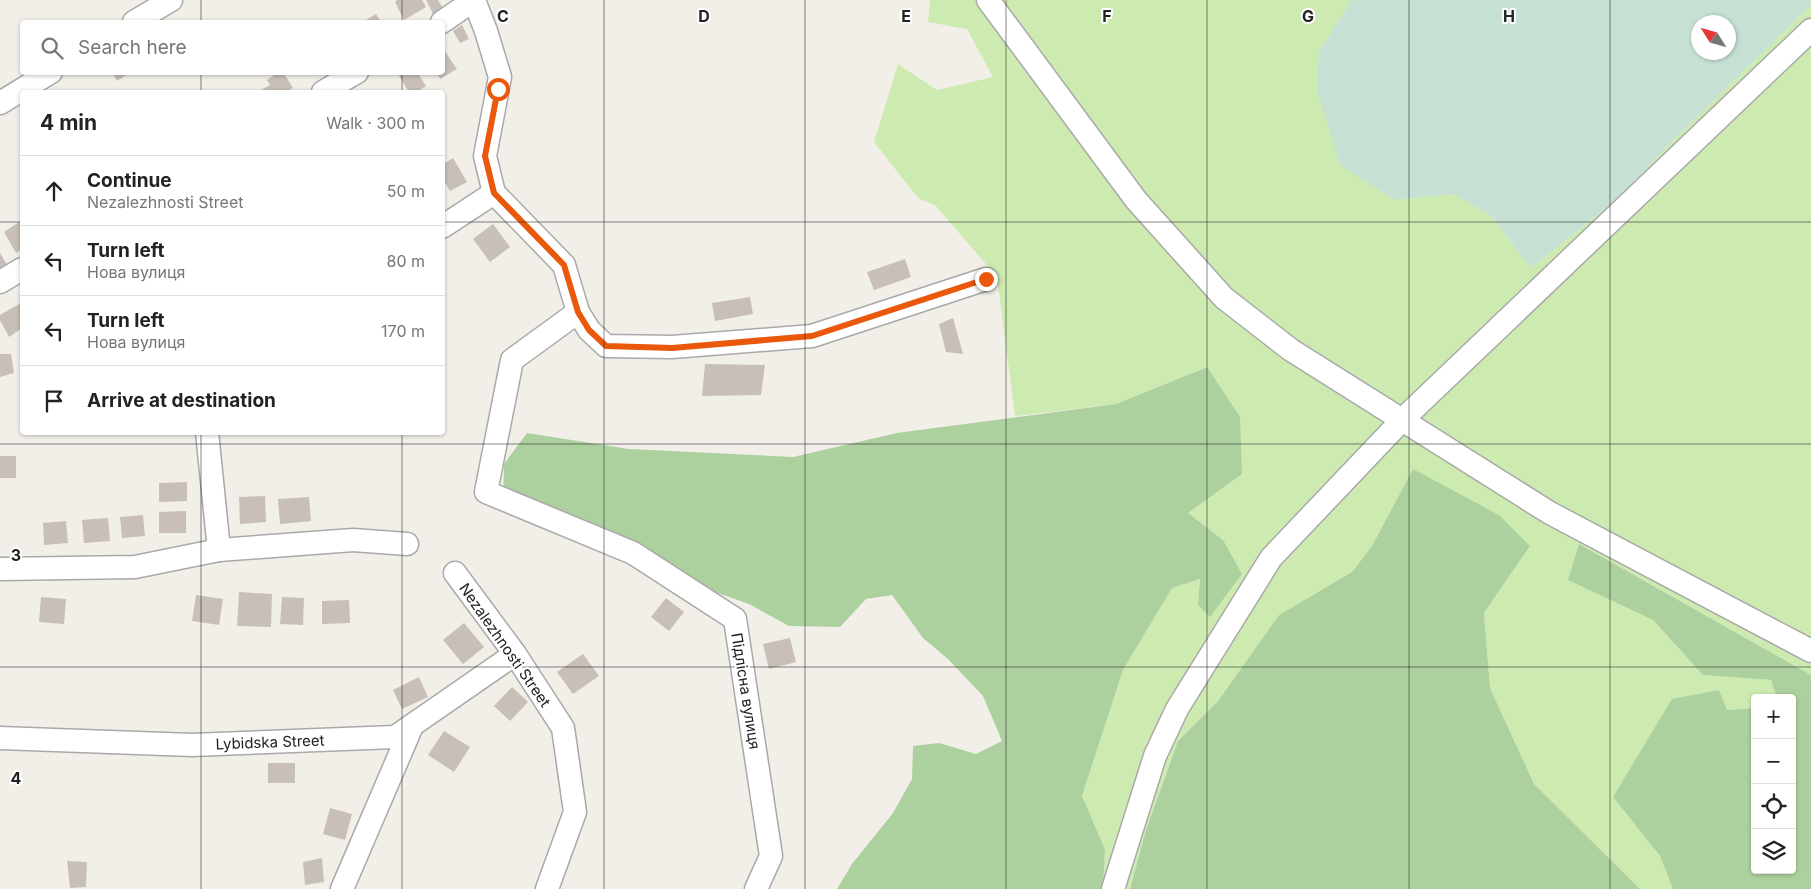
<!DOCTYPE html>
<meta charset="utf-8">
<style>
:root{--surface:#fff;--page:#f2f2f2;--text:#222;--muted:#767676;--line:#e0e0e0}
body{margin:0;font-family:Inter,sans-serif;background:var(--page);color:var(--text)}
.controls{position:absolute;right:15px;bottom:15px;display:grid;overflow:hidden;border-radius:5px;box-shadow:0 1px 4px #0004}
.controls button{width:45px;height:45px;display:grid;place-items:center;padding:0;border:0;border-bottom:1px solid var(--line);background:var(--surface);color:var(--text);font:25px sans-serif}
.compass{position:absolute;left:1691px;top:15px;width:45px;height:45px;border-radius:50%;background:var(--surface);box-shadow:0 1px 4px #0004;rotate:307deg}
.stop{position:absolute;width:15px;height:15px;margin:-11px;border:4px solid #ea580c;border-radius:50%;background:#fff}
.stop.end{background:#ea580c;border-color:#fff;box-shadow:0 1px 5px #0008}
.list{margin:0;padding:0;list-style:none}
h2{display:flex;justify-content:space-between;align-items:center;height:65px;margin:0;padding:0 20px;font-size:21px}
h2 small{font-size:16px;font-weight:400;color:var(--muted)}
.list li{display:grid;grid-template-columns:32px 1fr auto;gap:15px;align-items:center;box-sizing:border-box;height:70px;padding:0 20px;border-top:1px solid var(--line)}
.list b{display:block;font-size:19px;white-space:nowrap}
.list p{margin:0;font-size:16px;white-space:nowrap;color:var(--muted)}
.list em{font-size:16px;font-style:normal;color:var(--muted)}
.icon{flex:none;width:28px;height:28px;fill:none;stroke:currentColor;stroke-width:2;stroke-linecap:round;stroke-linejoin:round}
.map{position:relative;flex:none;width:1811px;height:889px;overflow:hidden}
.search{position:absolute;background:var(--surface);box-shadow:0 1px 4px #0004;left:20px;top:20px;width:425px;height:55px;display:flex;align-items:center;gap:12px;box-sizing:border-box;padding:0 18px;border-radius:5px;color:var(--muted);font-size:19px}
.panel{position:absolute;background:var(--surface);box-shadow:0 1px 4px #0004;left:20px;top:90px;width:425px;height:345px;border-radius:5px}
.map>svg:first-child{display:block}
.grass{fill:#cdebb0}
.forest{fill:#add19e}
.wetland{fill:#c6e0d4;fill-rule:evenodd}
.building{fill:#c7bfb8}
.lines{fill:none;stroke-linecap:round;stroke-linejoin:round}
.minor-casing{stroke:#a9a9a9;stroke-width:25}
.minor{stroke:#fff;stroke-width:22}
.route{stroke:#ea580c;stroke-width:6}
.grid{fill:none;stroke:#222;stroke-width:1;stroke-opacity:0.55}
.labels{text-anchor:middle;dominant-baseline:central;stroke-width:4;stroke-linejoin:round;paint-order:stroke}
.street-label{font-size:15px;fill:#222;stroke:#fff}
.grid-label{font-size:16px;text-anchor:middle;font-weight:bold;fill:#222;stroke:#fff;stroke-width:4;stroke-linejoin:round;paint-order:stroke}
</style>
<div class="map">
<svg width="1811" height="889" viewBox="0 0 1811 889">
<rect width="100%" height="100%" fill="#f2efe9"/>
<path class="grass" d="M930,0H1352L1319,51L1317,91L1395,200L1454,194L1492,217L1531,268L1622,195L1665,148L1811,5V675L1579,544L1569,580L1653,620L1703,675L1771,680L1777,698H1755V708L1727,710L1613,797L1660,856L1673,889H1640L1534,784L1490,688L1484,613L1530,546L1413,469L1372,546L1352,572L1279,615L1218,701L1178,741L1146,830L1130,889H1103L1105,849L1082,796L1123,670L1172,588L1200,579L1198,605L1223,540L1188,513L1242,474L1206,367L1116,404L1015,416L997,277L936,206L918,198L874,142L898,64L937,90L993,77L967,29L928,22Z"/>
<g class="forest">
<path d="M1207,367L1240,417L1242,474L1188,513L1223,540L1242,574L1210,617L1198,605L1200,579L1172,588L1123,670L1082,796L1105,849L1103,889H837L852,864L893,813L912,779L913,746L939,743L976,754L1002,741L983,696L948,659L923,638L892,595L866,599L840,627L789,626L749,604L695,585L503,507L504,464L527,433L629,449L793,457L897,433L1116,404Z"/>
<path d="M1413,469L1499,515L1530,546L1484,613L1490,688L1534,784L1640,889H1130L1146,830L1178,741L1218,701L1279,615L1352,572L1372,546Z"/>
<path d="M1579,544L1811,675V889H1673L1660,856L1613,797L1672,699L1719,690L1727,710L1755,708V870H1792V698H1777L1771,680L1703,675L1653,620L1568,580Z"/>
</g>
<path class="wetland" d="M1352,0H1811V5L1665,148L1622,195L1531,268L1492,217L1454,194L1395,200L1340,165L1317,91L1319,51ZM1698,22H1728V52H1698Z"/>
<g class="building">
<path d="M397,0H422L426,7L404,20L395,2Z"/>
<path d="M426,0H438L443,8L433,14Z"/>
<path d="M376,14L381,22H363Z"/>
<path d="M462,25L469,39L460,43L453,31Z"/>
<path d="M442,47L457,69L440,79L436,72H442Z"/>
<path d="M112,72H131L117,81Z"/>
<path d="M278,72H283L293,88L286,92H262L261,90L270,85L267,80Z"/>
<path d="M400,72H417L426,86L417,92H409L398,74Z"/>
<path d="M453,158L467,182L450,191L442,177V165Z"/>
<path d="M22,220V249L16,253L4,232Z"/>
<path d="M493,224L510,247L490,262L473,239Z"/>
<path d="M0,253L9,268L0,273Z"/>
<path d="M905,259L911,277L874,290L867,272Z"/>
<path d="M750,297L753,314L715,321L712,303Z"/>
<path d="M21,303L22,307V328L9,337L0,320V315Z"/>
<path d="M953,318L963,354L946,352L939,324Z"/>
<path d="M0,354H11L14,373L0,377Z"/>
<path d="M705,364L765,365L761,395L702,396Z"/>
<rect x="0" y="456" width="16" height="22"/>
<path d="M187,482V501L159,502V483Z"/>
<path d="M265,496L266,522L240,524L239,497Z"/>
<path d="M309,497L311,521L280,524L278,499Z"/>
<path d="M186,511V533H159V512Z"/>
<path d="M143,515L145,536L122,538L120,517Z"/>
<path d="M108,518L110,541L84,543L82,520Z"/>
<path d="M66,521L68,543L44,545L43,523Z"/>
<path d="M239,592L272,594L271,627L237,626Z"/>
<path d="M196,595L223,599L219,625L192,621Z"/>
<path d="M41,597L66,599L64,624L39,622Z"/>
<path d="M282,597L304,598L303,625L280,624Z"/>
<path d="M666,598L684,612L669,631L651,617Z"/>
<path d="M349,600L350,623L322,624V601Z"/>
<path d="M464,623L484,647L463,664L443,640Z"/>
<path d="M790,638L796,662L769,669L763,644Z"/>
<path d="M583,654L599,676L573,694L557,672Z"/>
<path d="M419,677L428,697L402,709L393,690Z"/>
<path d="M512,687L528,702L510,721L494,706Z"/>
<path d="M444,731L470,747L454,772L428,755Z"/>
<rect x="268" y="763" width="27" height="20"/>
<path d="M330,808L352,814L345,840L323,834Z"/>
<path d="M322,858L324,882L305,885L303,862Z"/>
<path d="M67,861L87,862L86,887L70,888Z"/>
</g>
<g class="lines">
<g class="minor-casing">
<g id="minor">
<path d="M988,0L1136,200L1224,298L1291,350L1550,513L1811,651"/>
<path d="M134,22L171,0"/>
<path d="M442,22L474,0"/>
<path d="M323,92L357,72"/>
<path d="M0,103L51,72"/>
<path d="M494,193L564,265L578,312L589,330L606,346L672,347L812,336L986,279"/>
<path d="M442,227L494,193L485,156L500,77L486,31L474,0"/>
<path d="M0,282L22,269"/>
<path d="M578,312L512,360L486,492L633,553L735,619L771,856L756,889"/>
<path d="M207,432L219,550"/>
<path d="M0,569L135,567L219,550L353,540L407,544"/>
<path d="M455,573L515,654L563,728L575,812L547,889"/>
<path d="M0,738L192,745L395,737L515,654"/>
<path d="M342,889L412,726"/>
<path d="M1113,889L1155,756L1177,709L1271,558L1403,419L1811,30"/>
</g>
</g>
<use href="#minor" class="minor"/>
</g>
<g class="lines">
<path class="route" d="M498,89L485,156L494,193L564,265L578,312L589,330L606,346L672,348L812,336L986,279"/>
</g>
<path class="grid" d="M201,0V22M402,0V22M604,0V889M805,0V889M1006,0V889M1207,0V889M1409,0V889M1610,0V889M201,72V92M402,72V92M0,222H22M442,222H1811M201,432V889M402,432V889M0,444H1811M0,667H1811"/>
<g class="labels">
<g class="street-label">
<text transform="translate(505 645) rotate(55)">Nezalezhnosti Street</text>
<text transform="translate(746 691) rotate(81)">Підлісна вулиця</text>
<text transform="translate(270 742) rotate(-2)">Lybidska Street</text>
</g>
</g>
<g class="grid-label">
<text x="503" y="22">C</text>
<text x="704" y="22">D</text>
<text x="906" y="22">E</text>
<text x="1107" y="22">F</text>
<text x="1308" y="22">G</text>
<text x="1509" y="22">H</text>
<text x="16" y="561">3</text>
<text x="16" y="784">4</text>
</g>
</svg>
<div class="controls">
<button>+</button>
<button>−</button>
<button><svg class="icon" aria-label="locate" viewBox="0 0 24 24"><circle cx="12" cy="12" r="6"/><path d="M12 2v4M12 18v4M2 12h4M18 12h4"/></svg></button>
<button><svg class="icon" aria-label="layers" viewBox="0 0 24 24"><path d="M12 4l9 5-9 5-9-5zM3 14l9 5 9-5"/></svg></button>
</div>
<svg class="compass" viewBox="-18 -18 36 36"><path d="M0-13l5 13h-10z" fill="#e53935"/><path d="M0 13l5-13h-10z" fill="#767676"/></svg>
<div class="stop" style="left:498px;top:89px"></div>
<div class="stop end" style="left:986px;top:279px"></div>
<div class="search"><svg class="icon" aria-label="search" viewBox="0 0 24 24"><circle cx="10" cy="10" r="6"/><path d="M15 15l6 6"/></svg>Search here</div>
<section class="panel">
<h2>4 min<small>Walk · 300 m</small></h2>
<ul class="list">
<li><svg class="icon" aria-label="ahead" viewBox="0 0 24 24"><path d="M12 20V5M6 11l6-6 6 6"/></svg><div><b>Continue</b><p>Nezalezhnosti Street</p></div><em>50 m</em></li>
<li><svg class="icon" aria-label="left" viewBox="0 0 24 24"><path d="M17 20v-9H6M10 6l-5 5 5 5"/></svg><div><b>Turn left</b><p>Нова вулиця</p></div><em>80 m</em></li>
<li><svg class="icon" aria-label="left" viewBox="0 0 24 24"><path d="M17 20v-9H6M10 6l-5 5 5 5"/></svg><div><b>Turn left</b><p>Нова вулиця</p></div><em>170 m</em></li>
<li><svg class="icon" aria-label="arrive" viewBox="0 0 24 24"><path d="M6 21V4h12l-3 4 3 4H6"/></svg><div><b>Arrive at destination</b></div></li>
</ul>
</section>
</div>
